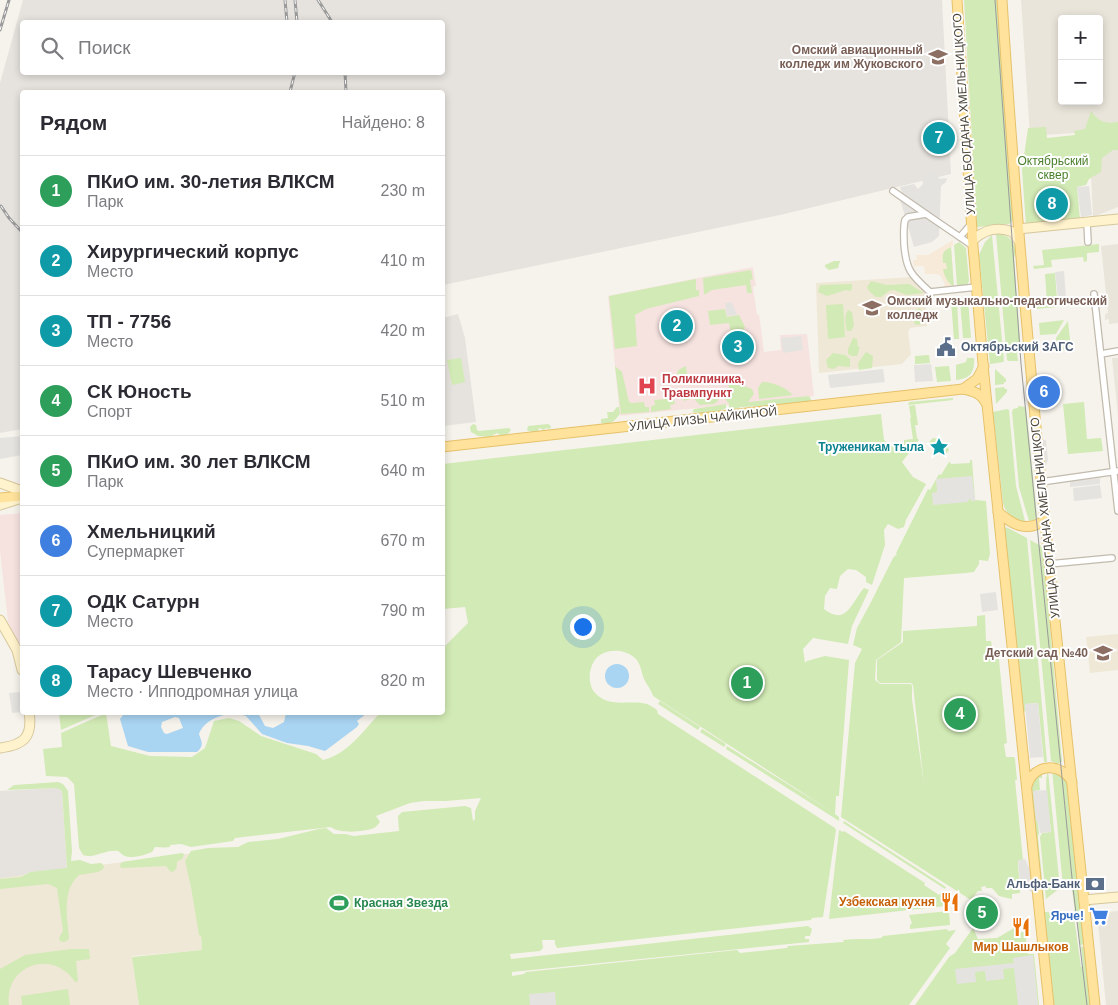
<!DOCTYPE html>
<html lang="ru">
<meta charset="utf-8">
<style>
:root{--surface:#fff;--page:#f2f2f3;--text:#2b2b33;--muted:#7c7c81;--line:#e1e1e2;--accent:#fc3f1d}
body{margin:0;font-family:Helvetica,sans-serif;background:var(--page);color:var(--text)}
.controls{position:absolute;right:15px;top:15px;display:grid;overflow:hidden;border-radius:5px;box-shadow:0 2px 8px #0003}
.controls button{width:45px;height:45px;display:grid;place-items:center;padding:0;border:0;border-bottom:1px solid var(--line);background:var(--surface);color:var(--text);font:25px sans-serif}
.you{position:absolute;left:582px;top:626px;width:18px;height:18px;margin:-12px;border:4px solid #fff;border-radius:50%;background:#1a73e8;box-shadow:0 0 0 8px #1a73e833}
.badge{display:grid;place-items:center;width:32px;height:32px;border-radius:50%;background:var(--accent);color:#fff;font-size:16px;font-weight:700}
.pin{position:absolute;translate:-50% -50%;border:2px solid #fff;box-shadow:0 1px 5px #0006}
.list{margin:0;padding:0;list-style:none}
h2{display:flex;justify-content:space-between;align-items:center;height:65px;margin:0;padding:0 20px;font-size:21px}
h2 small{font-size:16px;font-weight:400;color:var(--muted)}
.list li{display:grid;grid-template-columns:32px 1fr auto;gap:15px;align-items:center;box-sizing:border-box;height:70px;padding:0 20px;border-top:1px solid var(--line)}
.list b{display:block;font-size:19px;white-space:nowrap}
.list p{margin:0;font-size:16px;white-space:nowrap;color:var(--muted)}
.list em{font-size:16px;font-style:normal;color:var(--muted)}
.icon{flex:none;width:28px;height:28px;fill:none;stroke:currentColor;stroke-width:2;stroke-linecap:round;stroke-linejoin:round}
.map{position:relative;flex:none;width:1118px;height:1005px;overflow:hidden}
.search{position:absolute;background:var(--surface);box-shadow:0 2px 8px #0003;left:20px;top:20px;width:425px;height:55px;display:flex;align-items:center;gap:12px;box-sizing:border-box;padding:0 18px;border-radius:5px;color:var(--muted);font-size:19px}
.panel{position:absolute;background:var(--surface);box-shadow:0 2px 8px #0003;left:20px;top:90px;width:425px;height:625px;border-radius:5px}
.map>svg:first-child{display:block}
.residential{fill:#eae5da;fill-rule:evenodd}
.commercial{fill:#f7ead8}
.industrial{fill:#e6e2dd;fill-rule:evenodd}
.education{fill:#efe8d6}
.medical{fill:#f6e3e0}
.green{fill:#d2eab5}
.parking{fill:#e5e3e0}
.water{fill:#a9d4f2;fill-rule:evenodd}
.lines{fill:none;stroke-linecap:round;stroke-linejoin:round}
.minor-casing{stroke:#c2bbae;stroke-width:8}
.secondary-casing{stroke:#d6c79b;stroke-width:11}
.primary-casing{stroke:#e6c16a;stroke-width:11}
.minor{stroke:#fff;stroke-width:5.5}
.secondary{stroke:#fff3cd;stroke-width:9}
.primary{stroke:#ffe39c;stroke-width:9}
.tram{stroke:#9a9a9a;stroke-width:1}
.rail-casing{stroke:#9a9a9a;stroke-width:3}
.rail{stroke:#fff;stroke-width:1;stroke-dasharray:4;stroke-linecap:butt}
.labels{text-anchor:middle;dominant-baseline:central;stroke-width:4;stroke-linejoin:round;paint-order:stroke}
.education-label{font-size:12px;font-weight:bold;fill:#785e54;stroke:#fff;text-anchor:end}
.street-label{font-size:12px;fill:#4b4439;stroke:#fff}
.park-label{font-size:12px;fill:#4a7f2a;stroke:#fff}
.service-label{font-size:12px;font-weight:bold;fill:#4e5e75;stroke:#fff;text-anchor:start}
.health-label{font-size:12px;font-weight:bold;fill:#be3a42;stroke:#fff;text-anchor:start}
.culture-label{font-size:12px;font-weight:bold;fill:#0d838f;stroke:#fff;text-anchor:end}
.food-label{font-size:12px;font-weight:bold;fill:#c56008;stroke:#fff;text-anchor:end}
.leisure-label{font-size:12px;font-weight:bold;fill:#27864d;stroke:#fff;text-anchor:start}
.shop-label{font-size:12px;font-weight:bold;fill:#366cbe;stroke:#fff;text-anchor:end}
</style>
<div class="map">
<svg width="1118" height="1005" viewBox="0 0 1118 1005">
<rect width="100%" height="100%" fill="#f6f3ec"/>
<g class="residential">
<path d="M1021,0H1118V207L1093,217L1089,132L1030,136ZM1062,19H1099V101H1062Z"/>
<path d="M1118,244V323L1109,324V319L1105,320V314L1108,313L1101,246Z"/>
<path d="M1112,358H1118V416Z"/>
<path d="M1118,911V1005H1106L1097,913Z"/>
</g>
<path class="commercial" d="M953,240V245L951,247L954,287H944L945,284L940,275L937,274H925L924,266H914L913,260H917L916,255H928Z"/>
<g class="industrial">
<path d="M23,0H942L951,174L780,215L443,285L442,92H22V429L0,433V83ZM22,22H442V72H22Z"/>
<path d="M458,314L465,338L476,422L443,426V318Z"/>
<path d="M57,788L62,791L67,869L30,872L21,876L0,879V791Z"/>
</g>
<g class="education">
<path d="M912,277L925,290L927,326L910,328L908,332L911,354L902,364L819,373L816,283Z"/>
<path d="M1118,634V670L1090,673L1086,637Z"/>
<path d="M193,853L202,950L132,956L139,1005H0V878Z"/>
</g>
<g class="medical">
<path d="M753,267L756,286L753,287L757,315L759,314L764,352L781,350L780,335L807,334L814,396L620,416L608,296Z"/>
<path d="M22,513V642L17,643L8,622L0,551V515Z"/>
</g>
<g class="green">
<path d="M964,0H999L1014,220L1009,224L977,227Z"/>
<path d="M1091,111C1099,122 1105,124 1118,122V150H1113L1102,158L1101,172L1089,179L1086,185L1077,187L1080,220L1026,225L1022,170L1028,128L1046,127L1047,138L1075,135L1074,131L1085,129Z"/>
<path d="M996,234C1010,233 1019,246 1014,258L1021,353H1017L1018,361H1009L1007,360Z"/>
<path d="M992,235L1004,361L1003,362L990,364L979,255L985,242Z"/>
<path d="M959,242L966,248L969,281L967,285L957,286L954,245Z"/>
<path d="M1099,244V252L1087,253V261L1084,262L1083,257L1051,260L1052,267L1034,269L1033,266L1044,265L1042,250Z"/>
<path d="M951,247L954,287C948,283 944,276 943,269H947L946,263H943C942,253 943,251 951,247Z"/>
<path d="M834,261H840L838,268L829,270L825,267V265Z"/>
<path d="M751,270L753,279L750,280L752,293H747L746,285L712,290L704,295L703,278Z"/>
<path d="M1055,273L1057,298H1066L1067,306L1036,309L1035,303L1047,302L1045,274Z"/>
<path d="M696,279V290H699V296L646,309L635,315L637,346L615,349L609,296Z"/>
<path d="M871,281L887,285L909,284L924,293L906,295L894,290L889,291L881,297H876L869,291L867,287Z"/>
<path d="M852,284V289L850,291L846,290L827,296L818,292L820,285Z"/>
<path d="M968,300L971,338H963L960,301Z"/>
<path d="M951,301H957L959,339H954Z"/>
<path d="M843,304L845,337L828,339L826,305Z"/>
<path d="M919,308C924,311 924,319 921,324L917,325L914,323V312Z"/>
<path d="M725,309L727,317L739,315L745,327L743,331L731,333L729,323L710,325L708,311Z"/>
<path d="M848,310L852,312L854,326L851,331H847C845,324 844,316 848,310Z"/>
<path d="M1064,320L1056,334L1040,335L1039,323Z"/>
<path d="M1068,321L1071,349L1057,350L1056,338Z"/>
<path d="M853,338L857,339L858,347H860L857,356H852L848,354V349Z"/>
<path d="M866,352L873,356L872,368L859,370L858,363Z"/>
<path d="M833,353L845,355L850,359V367L838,366L834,369L828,368L826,360Z"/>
<path d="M929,355L930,363L915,364V356Z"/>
<path d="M461,358L465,382L452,385L447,360Z"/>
<path d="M967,358H974C975,372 970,379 956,380V365L966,362Z"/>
<path d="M615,366L622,372L629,402L632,403L644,402L645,407H649V412L621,414Z"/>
<path d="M686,366L688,383L679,384L677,372L680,369Z"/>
<path d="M949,366L951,381L937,382L935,367Z"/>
<path d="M995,369L1006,379V382H1004V384L995,385Z"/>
<path d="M730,378H733L736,385L744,386L752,389L754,394L748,402L809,396L812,401L761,407L760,406L741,407L732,410L729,408V404L722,395L723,392L729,388L727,380Z"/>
<path d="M762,382C771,381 787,388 793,395L759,399L758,388Z"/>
<path d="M1004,387L1005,389H1007V392L996,404L995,388Z"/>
<path d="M693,391H701C704,395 708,403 715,398L717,391L718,401L714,404L700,405L693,398L684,401L682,393L689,394Z"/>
<path d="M953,398V400L908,405L909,402Z"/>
<path d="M666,399L674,400L675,404L670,405L671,409L651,412V406L655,405L654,400Z"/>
<path d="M1084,402L1087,439L1101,438L1103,451L1068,454L1063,404Z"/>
<path d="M726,404V408C717,413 702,414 692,412L694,409Z"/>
<path d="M915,405L918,425H915L917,438L919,440L902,462L913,477L926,484L906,520L904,527L898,529L888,524L884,530L885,545L872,585L866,582V577L856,570L848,569L840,576L837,589L830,588L825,596L824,609C847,627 852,601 864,588L869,590L852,626L848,644L813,638L803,649L805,663L807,661L825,656L849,660L839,795V796H836L835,814L839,817V821L726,749L727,746L834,813L653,696C651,689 647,685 644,679C641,671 641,664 635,658C627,650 610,648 600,655C589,662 586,683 595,693C610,709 630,699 647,704C650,705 654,708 657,710L658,714L835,828L836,830L823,917L812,918L811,920L557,948L555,944V940H542L543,948L540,951L510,954L511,959L808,926L812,929L810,936H805V939H809V942L512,972V976L524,974L526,972L737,950L740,953L787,948L788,946L844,942L843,940C856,938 868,940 881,938L883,936L947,929L948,931L956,930L946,944L950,948L909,1005H139L132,957L202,950L201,936L199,935L191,887L185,861L191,851L208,848L238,847L248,842L278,839L319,829L326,828L334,834H345L354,836L399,831L398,816L402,812L465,806L471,808L473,821L475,819V811L481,798L446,801H424L410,803L376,816L380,822C378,824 376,827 374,828C365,832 339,834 331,827L235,838L233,841L191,847L181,844L170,845V847C165,848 160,847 155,847L152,852C145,855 132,859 125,856C122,855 120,852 118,851C105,849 95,859 83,855L79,848L74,784L67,777L46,776L43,749L62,747L61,733L106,713L111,746L150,756L192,757L205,748L214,721L229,718L239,721L261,736L316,754L323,760C348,754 363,731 380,713L442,712L443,648L468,623L465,607L443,609V464L881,414L884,440L892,446H904V440L913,439L910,418H911L909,406Z"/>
<path d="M1018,406L1026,407L1037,516L1035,520L1029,521L1019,487L1012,412L1013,409L1018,408Z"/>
<path d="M617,407H619L620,414C614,421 612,425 601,423V419L608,418L607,412H613Z"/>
<path d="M1007,409L1009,410L1016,486L1025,521C1013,521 1006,514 1003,503L993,412Z"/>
<path d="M473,424L476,425L477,430L479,431L509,428L511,430L507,435H500L497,433L490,437L478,436L471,432L470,427Z"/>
<path d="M548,424L551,426L550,429L546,428L544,430L539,428L538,431L532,432L527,430L528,426Z"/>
<path d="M933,438C941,439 945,443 949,450L945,455C936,453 933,450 929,442Z"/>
<path d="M970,460H972L975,500L986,501L990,554L988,561L979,560V564L974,572L966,573L904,578L901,642L876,660L875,680L880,684H911L912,686V699L924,785L913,685L911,683H880L877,680V660L903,642V631L977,626V616L985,615L986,641H991L994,659H999L1007,743L1004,744L1006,757H1014L1015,759L1017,780H1015L1023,860L1018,862L1020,893L1012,894V899L999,896L992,888H986V886L981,887L982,891H978L971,900L841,817L855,663L862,649L853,645L857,628L870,604L893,558L897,554L896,553L928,489L930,490L939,474L941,475L949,462H950L951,464L970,463Z"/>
<path d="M1006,527L1027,538L1047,762H1044L1038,703L1025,704L1026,712L1023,710L1004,529Z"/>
<path d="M1030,540L1043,547L1062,762L1057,764L1051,761Z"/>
<path d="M660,701L700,727L698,730L658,704Z"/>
<path d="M59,713V712L100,713L61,730Z"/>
<path d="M702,729L726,744L724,747L700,732Z"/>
<path d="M1052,769L1067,779L1079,884L1063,887Z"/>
<path d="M1048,771L1060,888L1046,899L1040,837L1042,833L1051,832C1050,818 1043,782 1048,771Z"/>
<path d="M1042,772V778H1039L1040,790L1034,791L1039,833L1038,837L1044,899L1043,900L1031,789L1037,775Z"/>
<path d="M58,782L63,784L68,791L72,851L71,861L80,860L91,864L101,863L104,866L103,869L98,872L79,875C62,890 67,915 69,937L68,940L64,942L60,941L59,938L63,931L57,888L48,884L0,889V879L21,877L30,872L67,868L62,791L57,788L7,790L14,785Z"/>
<path d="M844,821L946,887L945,889L843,823Z"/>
<path d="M839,830L843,832L844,831L925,883L924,885L939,895L941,893L947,897L945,906L829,919Z"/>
<path d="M182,853L184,854L183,858L177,862C177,867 177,871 171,872L166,866L121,868L120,865L122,862Z"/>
<path d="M1080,887L1082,912H1075L1072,889Z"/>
<circle cx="982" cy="913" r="7"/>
<path d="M949,911L950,925L910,929V925L912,923L909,915Z"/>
<path d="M1044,912C1054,911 1060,918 1074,917L1081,967H1083L1081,947L1085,946L1091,1005H1053Z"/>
<path d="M1076,915H1083L1086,944L1080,945Z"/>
<path d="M1016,927L1017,932H1025L1028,954H1034L1039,1005H915L949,957L955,953L973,928L978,939L997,938Z"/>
<path d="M71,949H89L90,959L76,961L78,981L75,982C53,948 4,965 9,1005H0V969L25,955Z"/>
<path d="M68,989L70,1005H22L21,996Z"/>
</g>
<g class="parking">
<path d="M935,170L939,179L947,178L946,182L941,186L939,236L932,242L914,247L900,199L902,193L900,187L914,184L918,189L923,184L921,176Z"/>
<path d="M1089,186L1092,215L1081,217L1077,187Z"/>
<path d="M1064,271L1066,297L1058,298L1055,272Z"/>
<path d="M732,302L737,315L727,316L725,303Z"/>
<path d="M801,336L803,350L783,353L781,338Z"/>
<path d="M931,364L933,381L915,382L914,365Z"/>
<path d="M883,369L885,382L830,388L828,375Z"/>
<path d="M22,436V455L0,459V438Z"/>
<path d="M1042,440H1046L1048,460L1046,465H1044Z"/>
<path d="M972,476L975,501H971V499H969L968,502L933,505L932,493L937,492L936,479Z"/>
<path d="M1100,478V484L1070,487V481Z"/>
<path d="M1100,485L1102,498L1074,501L1073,488Z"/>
<path d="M996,592L998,610L982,612L980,594Z"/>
<path d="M21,692L22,712L12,713L9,693Z"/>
<path d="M1038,703L1043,757L1030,758L1025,704Z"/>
<path d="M1047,790L1051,832L1040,833L1038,822L1036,821L1033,791Z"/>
<path d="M1025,859L1030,870L1033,893L1020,884L1018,860Z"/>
<path d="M1033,955L1038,1005H1018L1014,968L1003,969L1004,979L986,981L985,971L975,972L976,982L957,984L955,969L1014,963L1013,958Z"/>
<path d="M555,992L556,1005H530L529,994Z"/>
</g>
<g class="water">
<circle cx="617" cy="676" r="12"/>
<path d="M131,712L258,713L265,726L273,728L284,722L286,713H367L357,721L359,724L357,727L325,751L308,746L287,743L262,734L246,716C231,710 205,717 199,734C201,741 205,745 197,752H148L128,746L120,719L124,714ZM175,717L179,718L183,728L167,734L164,733L161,727L162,722Z"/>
</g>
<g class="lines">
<g class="minor-casing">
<g id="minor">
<path d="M893,191L926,214"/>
<path d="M1087,223L1088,242"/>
<path d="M960,237L971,224"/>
<path d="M973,246L926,214L908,217L905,220C903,228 904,236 904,244C906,270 911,275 930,292L977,287"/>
<path d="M1094,294L1118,511"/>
<path d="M1101,354L1118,351"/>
<path d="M1041,482L1118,471"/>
<path d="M1049,564L1112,558"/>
</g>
</g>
<g class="secondary-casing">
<g id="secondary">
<path d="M1018,229L1118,219"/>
<path d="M973,240C984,230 998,226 1013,232L1019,241"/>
<path d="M0,483L22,491"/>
<path d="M0,505L19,499"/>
<path d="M0,620L17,650L22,670"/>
<path d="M0,748C24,745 33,737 29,712"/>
<path d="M1084,900L1118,897"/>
</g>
</g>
<g class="primary-casing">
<g id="primary">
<path d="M957,0L973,246L984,375L1049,1005"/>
<path d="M1002,0C1023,336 1060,670 1095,1005"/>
<path d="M963,389L977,379L984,366"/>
<path d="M442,447L963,389C973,391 981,393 986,403"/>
<path d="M0,498L22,496"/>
<path d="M998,512C1013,525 1027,533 1045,520"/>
<path d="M1027,786C1034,763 1061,762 1072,782"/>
</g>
</g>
<use href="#minor" class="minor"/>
<use href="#secondary" class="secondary"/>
<use href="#primary" class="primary"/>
<path class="tram" d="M995,0L1021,364L1073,888L1087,1005"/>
<g class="rail-casing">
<g id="rail">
<path d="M285,0L287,22"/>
<path d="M295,0L297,22"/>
<path d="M318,0L332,22"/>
<path d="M0,30L9,0"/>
<path d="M345,72L346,92"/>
<path d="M290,92L295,72"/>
<path d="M1,206L9,218L22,232"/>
</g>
</g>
<use href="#rail" class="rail"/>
</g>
<defs>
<g id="university-bare" transform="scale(1.5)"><path d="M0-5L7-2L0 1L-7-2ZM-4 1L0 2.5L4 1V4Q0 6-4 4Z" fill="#8d6e63" stroke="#fff" stroke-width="2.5" paint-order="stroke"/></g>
<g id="civic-bare" transform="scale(1.5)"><path d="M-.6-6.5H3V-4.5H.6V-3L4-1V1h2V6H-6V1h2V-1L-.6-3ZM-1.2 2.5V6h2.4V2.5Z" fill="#5c6f8a" stroke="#fff" stroke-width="2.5" paint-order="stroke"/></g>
<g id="hospital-bare" transform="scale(1.5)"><path d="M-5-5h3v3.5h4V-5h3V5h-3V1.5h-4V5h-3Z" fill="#e0444e" stroke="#fff" stroke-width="2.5" paint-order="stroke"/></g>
<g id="sight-bare" transform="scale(1.5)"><path d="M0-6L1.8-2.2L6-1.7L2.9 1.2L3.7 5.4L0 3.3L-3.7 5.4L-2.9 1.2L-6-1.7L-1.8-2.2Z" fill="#0f9aa8" stroke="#fff" stroke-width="2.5" paint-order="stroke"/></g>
<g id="school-bare" transform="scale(1.5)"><path d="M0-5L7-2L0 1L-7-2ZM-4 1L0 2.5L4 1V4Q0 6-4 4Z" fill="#8d6e63" stroke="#fff" stroke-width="2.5" paint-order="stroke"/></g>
<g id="bank-bare" transform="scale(1.5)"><path d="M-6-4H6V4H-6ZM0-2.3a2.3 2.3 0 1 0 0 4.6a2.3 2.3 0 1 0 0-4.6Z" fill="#5c6f8a" stroke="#fff" stroke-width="2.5" paint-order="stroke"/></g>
<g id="restaurant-bare" transform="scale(1.5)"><path d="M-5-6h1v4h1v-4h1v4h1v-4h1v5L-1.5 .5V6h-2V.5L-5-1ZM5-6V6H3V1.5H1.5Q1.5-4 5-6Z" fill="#e8710a" stroke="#fff" stroke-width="2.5" paint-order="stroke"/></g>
<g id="stadium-bare" transform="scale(1.5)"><path d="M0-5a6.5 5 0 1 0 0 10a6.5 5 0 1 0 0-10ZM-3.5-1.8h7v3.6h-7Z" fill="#2e9e5b" stroke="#fff" stroke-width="2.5" paint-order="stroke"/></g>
<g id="supermarket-bare" transform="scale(1.5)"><path d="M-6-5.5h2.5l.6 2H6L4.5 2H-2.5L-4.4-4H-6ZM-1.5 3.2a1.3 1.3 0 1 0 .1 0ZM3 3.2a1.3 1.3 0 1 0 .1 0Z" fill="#3f7fe0" stroke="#fff" stroke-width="2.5" paint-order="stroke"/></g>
</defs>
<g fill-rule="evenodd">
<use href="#university-bare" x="938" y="57"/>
<use href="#university-bare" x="872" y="308"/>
<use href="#civic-bare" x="946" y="347"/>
<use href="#hospital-bare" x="647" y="386"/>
<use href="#sight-bare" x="939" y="447"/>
<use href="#school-bare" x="1103" y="653"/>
<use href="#bank-bare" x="1095" y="884"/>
<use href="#restaurant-bare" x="950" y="902"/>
<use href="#stadium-bare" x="339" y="903"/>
<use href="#supermarket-bare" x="1099" y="916"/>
<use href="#restaurant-bare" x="1021" y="927"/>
</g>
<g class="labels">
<g class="education-label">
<text x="923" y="50">Омский авиационный<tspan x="923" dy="14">колледж им Жуковского</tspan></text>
<text x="887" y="301" text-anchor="start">Омский музыкально-педагогический<tspan x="887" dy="14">колледж</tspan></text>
<text x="1088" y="653">Детский сад №40</text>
</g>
<g class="street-label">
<text transform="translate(964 114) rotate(-94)">УЛИЦА БОГДАНА ХМЕЛЬНИЦКОГО</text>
<text transform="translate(703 419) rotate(-6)">УЛИЦА ЛИЗЫ ЧАЙКИНОЙ</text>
<text transform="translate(1045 518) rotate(-96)">УЛИЦА БОГДАНА ХМЕЛЬНИЦКОГО</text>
</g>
<g class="park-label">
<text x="1053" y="161">Октябрьский<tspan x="1053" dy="14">сквер</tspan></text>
</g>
<g class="service-label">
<text x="961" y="347">Октябрьский ЗАГС</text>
<text x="1080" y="884" text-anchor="end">Альфа-Банк</text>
</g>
<g class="health-label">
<text x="662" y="379">Поликлиника,<tspan x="662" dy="14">Травмпункт</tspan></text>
</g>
<g class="culture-label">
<text x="924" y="447">Труженикам тыла</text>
</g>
<g class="food-label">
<text x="935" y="902">Узбекская кухня</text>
<text x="1021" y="947" text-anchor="middle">Мир Шашлыков</text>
</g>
<g class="leisure-label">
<text x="354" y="903">Красная Звезда</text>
</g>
<g class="shop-label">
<text x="1084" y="916">Ярче!</text>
</g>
</g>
</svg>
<div class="controls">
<button>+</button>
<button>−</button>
</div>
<div class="you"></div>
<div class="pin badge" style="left:747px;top:683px;background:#2e9e5b">1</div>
<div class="pin badge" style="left:677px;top:326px;background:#0f9aa8">2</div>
<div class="pin badge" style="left:738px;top:347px;background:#0f9aa8">3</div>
<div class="pin badge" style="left:960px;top:714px;background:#2e9e5b">4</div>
<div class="pin badge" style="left:982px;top:913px;background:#2e9e5b">5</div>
<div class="pin badge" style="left:1044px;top:392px;background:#3f7fe0">6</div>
<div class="pin badge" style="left:939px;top:138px;background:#0f9aa8">7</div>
<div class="pin badge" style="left:1052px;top:204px;background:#0f9aa8">8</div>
<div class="search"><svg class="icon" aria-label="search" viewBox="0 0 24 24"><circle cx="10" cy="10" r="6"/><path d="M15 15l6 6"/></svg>Поиск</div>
<section class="panel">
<h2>Рядом<small>Найдено: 8</small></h2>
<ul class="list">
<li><span class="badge" style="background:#2e9e5b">1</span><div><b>ПКиО им. 30-летия ВЛКСМ</b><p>Парк</p></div><em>230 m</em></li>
<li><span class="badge" style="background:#0f9aa8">2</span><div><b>Хирургический корпус</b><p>Место</p></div><em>410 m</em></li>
<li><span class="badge" style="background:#0f9aa8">3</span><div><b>ТП - 7756</b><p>Место</p></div><em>420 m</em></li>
<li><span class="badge" style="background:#2e9e5b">4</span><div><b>СК Юность</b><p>Спорт</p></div><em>510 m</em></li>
<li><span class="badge" style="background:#2e9e5b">5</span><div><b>ПКиО им. 30 лет ВЛКСМ</b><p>Парк</p></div><em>640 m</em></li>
<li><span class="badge" style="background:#3f7fe0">6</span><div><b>Хмельницкий</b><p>Супермаркет</p></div><em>670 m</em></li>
<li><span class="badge" style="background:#0f9aa8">7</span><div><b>ОДК Сатурн</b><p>Место</p></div><em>790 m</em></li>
<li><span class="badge" style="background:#0f9aa8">8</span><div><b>Тарасу Шевченко</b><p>Место · Ипподромная улица</p></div><em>820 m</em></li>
</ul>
</section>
</div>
